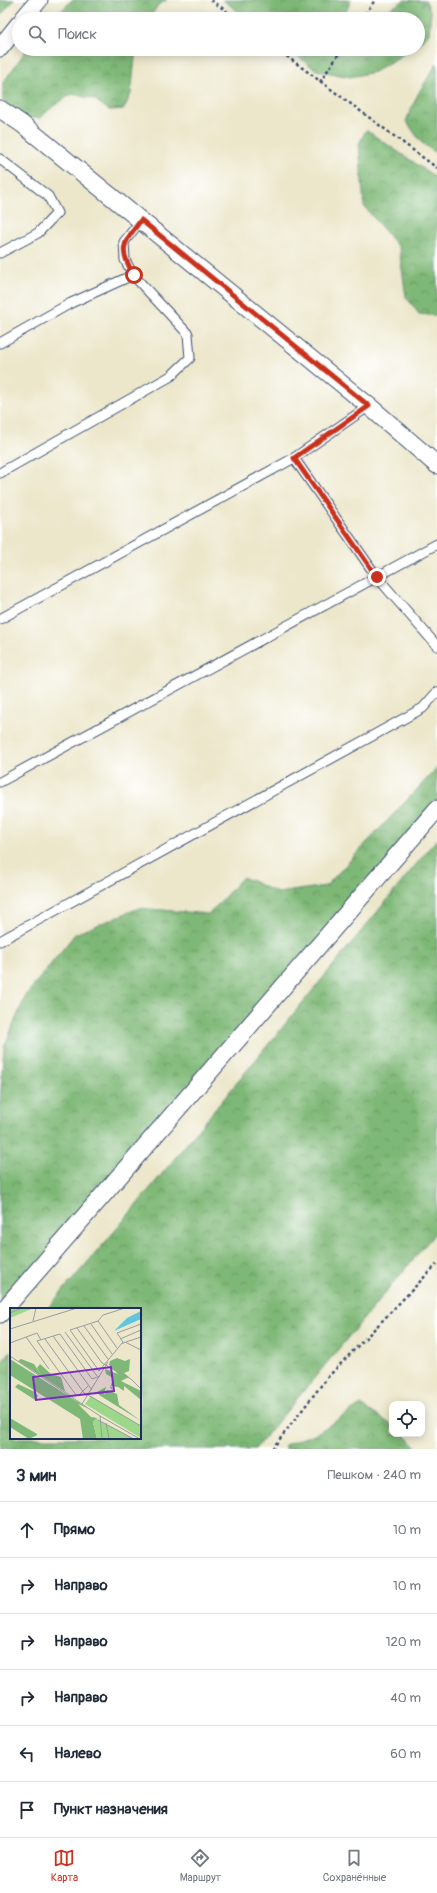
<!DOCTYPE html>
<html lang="ru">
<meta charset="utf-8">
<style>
:root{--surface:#fff;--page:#f2f2f3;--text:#1f2937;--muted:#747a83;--line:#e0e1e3;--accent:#c8321e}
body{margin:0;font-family:Pangolin,sans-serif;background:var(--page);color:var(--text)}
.controls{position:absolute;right:12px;bottom:12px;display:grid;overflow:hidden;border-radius:8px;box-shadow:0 2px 10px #0003}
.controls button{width:36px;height:36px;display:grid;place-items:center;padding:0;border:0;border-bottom:1px solid var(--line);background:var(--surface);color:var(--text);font:20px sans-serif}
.stop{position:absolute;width:12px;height:12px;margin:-9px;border:3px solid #c8321e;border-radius:50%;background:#fff}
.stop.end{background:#c8321e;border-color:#fff;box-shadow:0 1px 4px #0008}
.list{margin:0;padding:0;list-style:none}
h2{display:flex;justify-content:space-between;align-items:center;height:52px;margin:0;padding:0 16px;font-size:17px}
h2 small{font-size:13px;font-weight:400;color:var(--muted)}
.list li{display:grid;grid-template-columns:26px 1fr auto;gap:12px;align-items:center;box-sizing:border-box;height:56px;padding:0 16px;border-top:1px solid var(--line)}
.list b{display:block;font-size:15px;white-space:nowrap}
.list em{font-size:13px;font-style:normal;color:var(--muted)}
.icon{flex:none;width:22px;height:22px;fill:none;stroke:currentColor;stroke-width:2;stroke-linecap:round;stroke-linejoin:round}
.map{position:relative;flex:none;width:437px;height:1449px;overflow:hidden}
.search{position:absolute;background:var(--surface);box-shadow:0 2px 10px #0003;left:12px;right:12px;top:12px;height:44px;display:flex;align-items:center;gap:10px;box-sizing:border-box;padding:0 14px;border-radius:22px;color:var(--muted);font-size:15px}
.sheet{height:388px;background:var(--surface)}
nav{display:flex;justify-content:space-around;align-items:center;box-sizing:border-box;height:56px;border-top:1px solid var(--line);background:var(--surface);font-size:11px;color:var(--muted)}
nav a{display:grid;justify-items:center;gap:2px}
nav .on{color:var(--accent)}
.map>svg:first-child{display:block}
.forest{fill:url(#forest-crowns);stroke:#4c746a}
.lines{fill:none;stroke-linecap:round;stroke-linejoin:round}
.lane-casing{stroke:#3a4b6e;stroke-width:11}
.street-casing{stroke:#3a4b6e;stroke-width:19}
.path{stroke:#3a4b6e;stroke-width:2.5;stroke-dasharray:3 3;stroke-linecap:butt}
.lane{stroke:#fff;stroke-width:9}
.street{stroke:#fff;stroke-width:17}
.route{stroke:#c8321e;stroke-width:5}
.inset-road{fill:none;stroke:#989d9f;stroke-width:1}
.view{fill:#7b2cbf;fill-opacity:0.15;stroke:#7b2cbf;stroke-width:2}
.inset-edge{fill:none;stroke:#1b2f5e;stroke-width:2}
</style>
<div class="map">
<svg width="437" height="1449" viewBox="0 0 437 1449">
<defs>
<pattern id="forest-crowns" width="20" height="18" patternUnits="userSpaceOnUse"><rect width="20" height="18" fill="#7eb876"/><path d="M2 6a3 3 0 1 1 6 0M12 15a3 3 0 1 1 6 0" fill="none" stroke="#669664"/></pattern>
</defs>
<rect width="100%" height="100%" fill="#fff"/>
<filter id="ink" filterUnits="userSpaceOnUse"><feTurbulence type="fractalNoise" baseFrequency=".025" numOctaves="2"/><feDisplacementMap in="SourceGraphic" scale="8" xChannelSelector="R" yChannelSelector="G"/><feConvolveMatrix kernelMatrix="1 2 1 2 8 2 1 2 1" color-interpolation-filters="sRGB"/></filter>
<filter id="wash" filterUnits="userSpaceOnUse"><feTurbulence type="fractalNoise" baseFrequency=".012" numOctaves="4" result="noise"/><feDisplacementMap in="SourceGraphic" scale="16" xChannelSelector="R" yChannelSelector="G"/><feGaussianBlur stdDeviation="0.9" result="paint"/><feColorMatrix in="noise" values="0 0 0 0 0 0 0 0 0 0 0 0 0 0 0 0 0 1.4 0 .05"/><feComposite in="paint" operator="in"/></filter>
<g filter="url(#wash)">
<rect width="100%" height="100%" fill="#ece7cb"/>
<g class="forest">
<path d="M0,0H14L0,16Z"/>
<path d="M72,0H167L158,5L149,19H54Z"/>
<path d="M223,0H351L343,19H248Z"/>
<path d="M405,0L426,1L431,13L429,34L418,45V19H378L383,13Z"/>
<path d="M27,49H136L131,94L124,109L109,110L94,99L72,94L55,105L40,118H25L3,101V83Z"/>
<path d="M288,49H412L374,72L350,77L316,70Z"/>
<path d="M437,63V154L421,142L406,121L418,94Z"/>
<path d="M366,130L437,178V316L419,314L406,297L399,248L364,206L359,144Z"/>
<path d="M437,768V804L0,1312V1103L4,1047L26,995L75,934L139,908L209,914L243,877L278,893L326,886Z"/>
<path d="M437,839V1231L255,1449H0V1364L11,1351V1438H140V1309H47L120,1225Z"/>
<path d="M361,1405L392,1425V1434H404L418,1449H285V1445L317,1433Z"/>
</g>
</g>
<g filter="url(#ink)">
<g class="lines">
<g class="lane-casing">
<g id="lane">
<path d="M0,159L48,196L57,213L38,233L0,253"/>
<path d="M0,343L71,303L133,275"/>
<path d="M294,458L377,577L437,646"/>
<path d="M0,473L171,376L190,358L188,334L133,275L125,260L124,242L141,220"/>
<path d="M0,619L294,458L369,406"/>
<path d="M0,782L437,544"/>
<path d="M0,941L423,708L437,692"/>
</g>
</g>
<g class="street-casing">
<g id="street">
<path d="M23,19L39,0"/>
<path d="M0,48L19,24"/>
<path d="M0,109L22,124L369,406L437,465"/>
<path d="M0,1314L437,809"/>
</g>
</g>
<g class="path">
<path d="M211,0L237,19"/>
<path d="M362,19L375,0"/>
<path d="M277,49L437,168"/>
<path d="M320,82L342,49"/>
<path d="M272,1449L327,1378L437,1264"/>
</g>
<use href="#lane" class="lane"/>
<use href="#street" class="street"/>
</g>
</g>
<g class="lines" filter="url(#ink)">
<path class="route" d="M134,275C117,248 124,243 141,220L369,406L294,458L377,577"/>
</g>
<g transform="translate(10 1308)">
<rect width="131" height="131" fill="#ece7cb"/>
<path d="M107,50L115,53L120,51L119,63L114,65L119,69L111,73L131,83V92L114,78V83L108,79L101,78L103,82L100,80L103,70L96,66L95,61L108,66L99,57L100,53ZM0,51L79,101L68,96L81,109L87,110L83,114L87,131H73L70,111L0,67ZM11,51L24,56L31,67L27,60L30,56L41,66L51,69L55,83L68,92L8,53ZM8,76L25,84L28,88L25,92L5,79ZM96,79L94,87L97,82L107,86L109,97L131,113L89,87L87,84ZM0,110L27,126V127L19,131L0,119Z" fill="#7eb876"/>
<path d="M0,0H24L0,10ZM81,88L131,118V130L75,96ZM87,110L88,112L124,131H87L83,114Z" fill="#9dd78a"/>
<path d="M131,3V11L104,23L117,10Z" fill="#60c6dd"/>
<path class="inset-road" d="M0,5L12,0M23,13L26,0M88,13L60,22L89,63L113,34M81,16L102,46M74,18L98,51M67,20L92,55L121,71L131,81M0,21L67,0M55,24L87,68M43,28L82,82M16,29L39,61M35,31L77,89M110,31L131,22M113,34L107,25L131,16M116,34L131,29M0,35L27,25L31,32M112,36L115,34L131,42M107,40L88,13L93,7L115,0M0,48L90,108L130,131M78,78L69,87H66L27,33L50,26L82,71L90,68M78,87L131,118M72,96L98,54M90,108L92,131M88,112L124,131M96,115L99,131"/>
<path class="view" d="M101,59L104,83L26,92L23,69Z"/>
<rect width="131" height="131" class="inset-edge"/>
</g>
</svg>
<div class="controls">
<button><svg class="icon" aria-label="locate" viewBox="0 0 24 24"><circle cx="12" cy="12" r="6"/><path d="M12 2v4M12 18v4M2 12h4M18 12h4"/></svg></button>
</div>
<div class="stop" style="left:134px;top:275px"></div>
<div class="stop end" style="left:377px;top:577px"></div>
<div class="search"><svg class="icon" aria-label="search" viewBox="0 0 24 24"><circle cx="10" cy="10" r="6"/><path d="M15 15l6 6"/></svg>Поиск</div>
</div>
<section class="sheet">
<h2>3 мин<small>Пешком · 240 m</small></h2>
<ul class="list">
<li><svg class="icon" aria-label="ahead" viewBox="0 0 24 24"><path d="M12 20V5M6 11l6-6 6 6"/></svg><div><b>Прямо</b></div><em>10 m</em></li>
<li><svg class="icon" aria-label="right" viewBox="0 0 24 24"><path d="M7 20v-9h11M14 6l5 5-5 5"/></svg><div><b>Направо</b></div><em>10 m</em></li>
<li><svg class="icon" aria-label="right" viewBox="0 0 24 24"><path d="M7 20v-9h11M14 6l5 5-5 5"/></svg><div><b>Направо</b></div><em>120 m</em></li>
<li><svg class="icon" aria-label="right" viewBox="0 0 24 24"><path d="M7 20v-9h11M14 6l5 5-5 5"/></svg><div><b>Направо</b></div><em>40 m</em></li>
<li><svg class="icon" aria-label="left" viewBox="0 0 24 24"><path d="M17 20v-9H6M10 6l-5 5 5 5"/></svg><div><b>Налево</b></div><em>60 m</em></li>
<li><svg class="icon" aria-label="arrive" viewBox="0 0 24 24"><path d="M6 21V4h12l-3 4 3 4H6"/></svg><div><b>Пункт назначения</b></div></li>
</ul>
</section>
<nav>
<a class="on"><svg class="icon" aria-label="map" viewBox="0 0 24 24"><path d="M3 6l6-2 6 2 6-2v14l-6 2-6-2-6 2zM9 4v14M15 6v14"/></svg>Карта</a>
<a><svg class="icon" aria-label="directions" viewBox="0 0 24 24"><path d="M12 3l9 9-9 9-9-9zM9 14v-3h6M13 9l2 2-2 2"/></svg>Маршрут</a>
<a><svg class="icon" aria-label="saved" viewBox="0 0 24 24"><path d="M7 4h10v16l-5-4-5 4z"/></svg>Сохранённые</a>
</nav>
